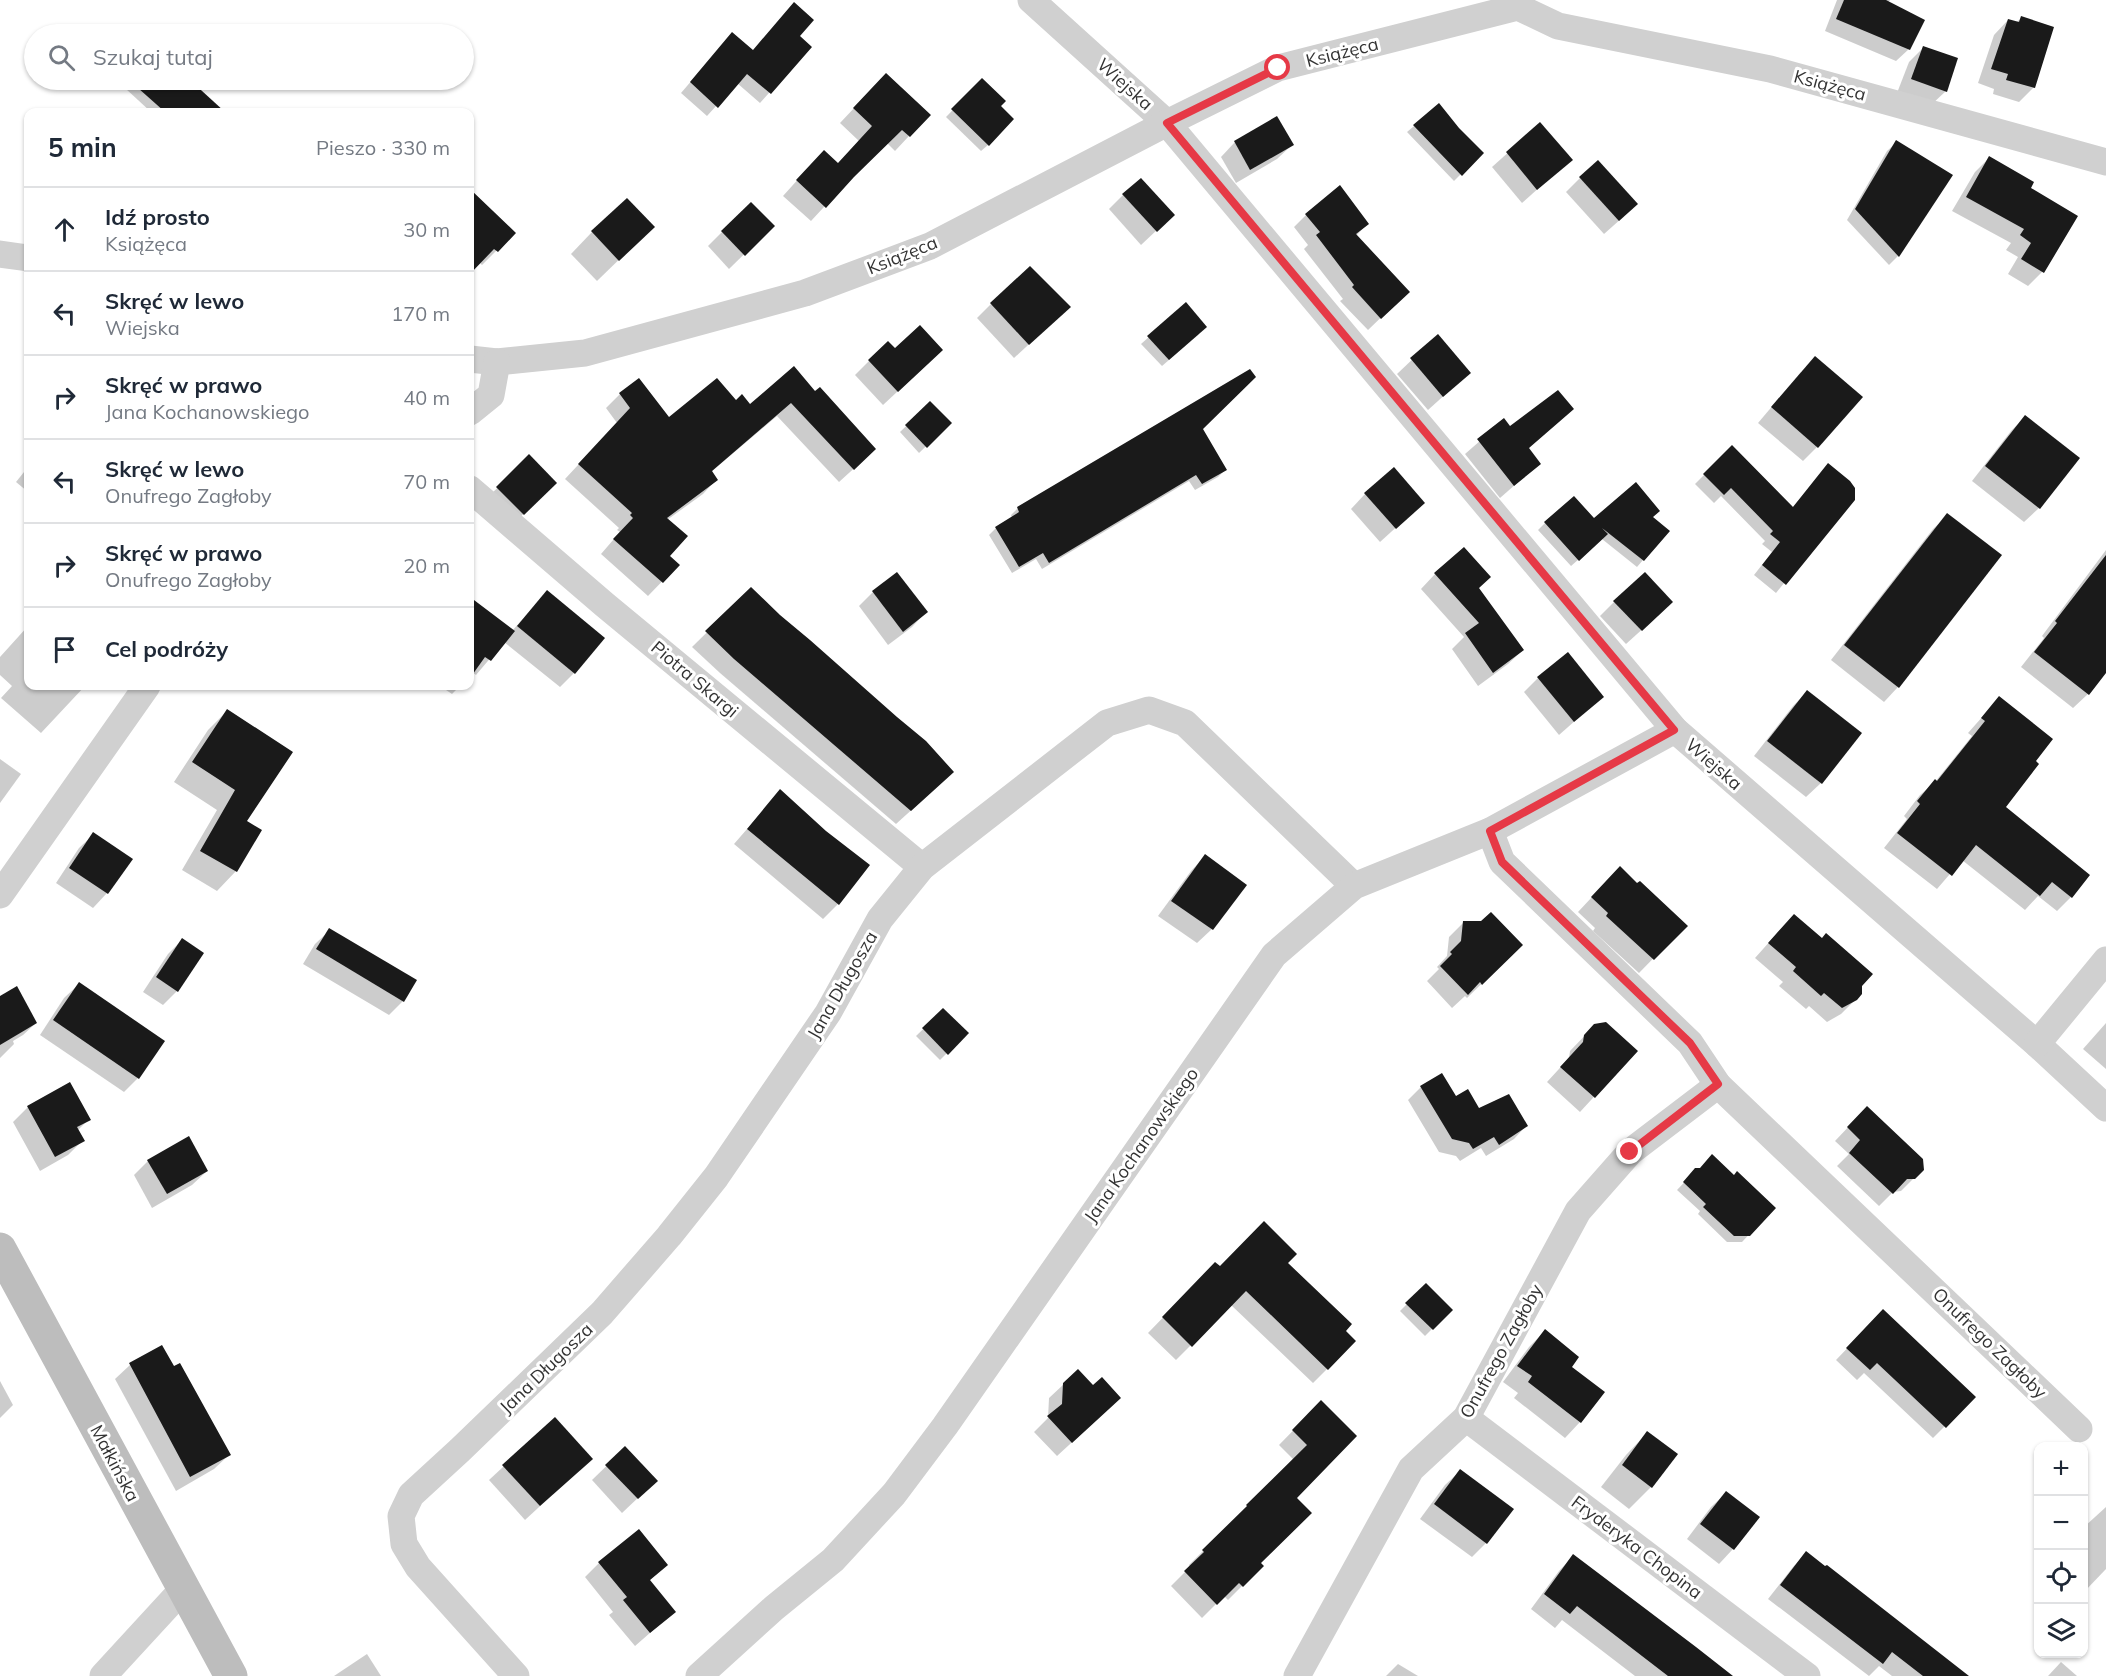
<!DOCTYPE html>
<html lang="pl">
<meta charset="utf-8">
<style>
:root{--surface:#fff;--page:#f6f6f7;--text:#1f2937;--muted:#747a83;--line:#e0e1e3}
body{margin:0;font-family:Mulish,sans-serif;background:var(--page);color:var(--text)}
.controls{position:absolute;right:18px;bottom:18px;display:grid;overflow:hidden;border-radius:12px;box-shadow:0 2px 4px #0004}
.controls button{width:54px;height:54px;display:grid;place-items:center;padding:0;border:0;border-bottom:2px solid var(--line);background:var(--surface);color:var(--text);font:30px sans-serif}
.stop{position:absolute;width:18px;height:18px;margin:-14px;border:4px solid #e63946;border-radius:50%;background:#fff}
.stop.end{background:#e63946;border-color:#fff;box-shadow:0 2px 6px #0008}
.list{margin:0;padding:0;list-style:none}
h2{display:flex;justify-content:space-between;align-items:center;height:78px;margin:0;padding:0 24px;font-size:26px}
h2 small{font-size:20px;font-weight:400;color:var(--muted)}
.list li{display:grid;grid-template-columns:39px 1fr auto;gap:18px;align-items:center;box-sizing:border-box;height:84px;padding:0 24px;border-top:2px solid var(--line)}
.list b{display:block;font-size:22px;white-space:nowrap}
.list p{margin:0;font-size:20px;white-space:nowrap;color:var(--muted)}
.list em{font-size:20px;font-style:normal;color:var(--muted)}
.icon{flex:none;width:33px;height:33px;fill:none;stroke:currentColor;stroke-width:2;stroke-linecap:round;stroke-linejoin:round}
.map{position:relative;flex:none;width:2106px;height:1676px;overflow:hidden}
.search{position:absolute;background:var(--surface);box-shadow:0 2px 4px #0004;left:24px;top:24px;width:450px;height:66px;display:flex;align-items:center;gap:15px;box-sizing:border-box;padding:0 21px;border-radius:33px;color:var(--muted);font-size:22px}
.panel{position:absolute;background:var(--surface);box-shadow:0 2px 4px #0004;left:24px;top:108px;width:450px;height:582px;border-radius:12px}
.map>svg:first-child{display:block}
.shadow{fill:#0003}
.building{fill:#1a1a1a}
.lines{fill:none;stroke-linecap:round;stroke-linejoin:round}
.minor{stroke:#d0d0d0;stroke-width:27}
.secondary{stroke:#bdbdbd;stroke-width:33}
.route{stroke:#e63946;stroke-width:8}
.labels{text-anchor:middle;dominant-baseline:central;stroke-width:6;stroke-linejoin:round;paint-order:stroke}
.street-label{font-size:18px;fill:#333;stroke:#fff}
</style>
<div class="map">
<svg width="2106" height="1676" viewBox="0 0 2106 1676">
<rect width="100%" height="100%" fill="#fff"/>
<g class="shadow">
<path d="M1837,0H1890L1888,3L1909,49L1896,61L1825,31Z"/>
<path d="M2021,18L2034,87L2019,102L1993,94L1994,89L1978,83L1994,35L2008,20L2016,23Z"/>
<path d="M798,36L810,47L760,103L737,83L707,116L681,93L723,44L752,51Z"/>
<path d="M1923,48L1946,91L1931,105L1897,93L1909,62Z"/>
<path d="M135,80H188L223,112H151L126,89Z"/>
<path d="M982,80L999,106L988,145L981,151L946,117Z"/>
<path d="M872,89L909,136L895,151L887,143L849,180L811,221L783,196L810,166L838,165L859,141L840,123Z"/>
<path d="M1439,105L1458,129L1482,153L1454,181L1407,132Z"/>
<path d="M1540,124L1570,160L1522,203L1492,167Z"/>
<path d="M1235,142L1292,145L1277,159L1236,183L1221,157Z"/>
<path d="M1897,142L1898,256L1889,265L1847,220L1887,151Z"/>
<path d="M1989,158L2029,188L2042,272L2028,286L2008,274L2018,257L2006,250L2011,243L1952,211L1975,172Z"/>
<path d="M1580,178L1622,218L1604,234L1566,192Z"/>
<path d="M470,191L514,233L482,265L479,262L470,272Z"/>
<path d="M1123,195L1158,229L1141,245L1109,209Z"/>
<path d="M746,208L773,226L729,269L708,246Z"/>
<path d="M1306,215L1367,224L1356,236L1395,304L1368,330L1340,301L1343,299L1304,249L1308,245L1294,227Z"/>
<path d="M592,232L631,248L597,281L571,254Z"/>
<path d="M991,304L1054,321L1014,358L977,318Z"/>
<path d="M1186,304L1199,334L1162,366L1141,344Z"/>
<path d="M1437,336L1469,373L1428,410L1397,374Z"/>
<path d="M895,350L927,364L883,405L855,375L869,361Z"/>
<path d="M793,368L860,463L839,482L777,416L711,472L716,480L703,494L667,520L668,557L678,565L648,596L601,554L620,532L617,530L619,528L565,479L617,423L606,408L620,394L669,419L736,402L750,406Z"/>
<path d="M1801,372L1817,447L1803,461L1758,423Z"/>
<path d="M930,403L950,423L919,453L900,432Z"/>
<path d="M2025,417L2078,458L2039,508L2024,522L1972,481L2011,431Z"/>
<path d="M1504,420L1539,464L1500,498L1465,454Z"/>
<path d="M1201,428L1225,470L1218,477L1195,490L1189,481L1042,569L1036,559L1012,573L989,535L996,528L1012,518L1011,515L1018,508Z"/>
<path d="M1732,447L1792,508L1828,465L1853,499L1776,593L1754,575L1772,552L1762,544L1765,541L1721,496L1714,503L1695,484Z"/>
<path d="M529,457L555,483L509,528L483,502Z"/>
<path d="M28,467V492L16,482Z"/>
<path d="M1365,494L1423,503L1380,542L1351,509Z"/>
<path d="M1948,515L2000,555L1898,687L1884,702L1831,660L1933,529Z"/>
<path d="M1652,518L1643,560L1637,567L1602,539L1571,566L1538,530L1545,523Z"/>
<path d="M2106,550V666L2088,694L2073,708L2021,667L2044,638L2042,636Z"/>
<path d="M1435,574L1478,588L1523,650L1508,664L1478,686L1452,649L1464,637L1421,589Z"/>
<path d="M751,589L938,786L896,824L720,673L692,647Z"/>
<path d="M547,592L603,638L574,673L560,687L504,642L476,675L472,672L470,675V599L512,631Z"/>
<path d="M873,592L926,612L912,627L888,645L859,606Z"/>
<path d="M1614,602L1657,616L1626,644L1600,616Z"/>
<path d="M28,626V686H85L41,733L1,698L12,686L0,675V657Z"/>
<path d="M1538,678L1602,697L1559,735L1524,692Z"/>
<path d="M440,686H460L452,694Z"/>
<path d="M1807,692L1821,783L1806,797L1754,756L1793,706Z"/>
<path d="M1999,698L2004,807L2071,897L2057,911L2038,896L2025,910L1962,860L1937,889L1884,848L1907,819L1904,816L1920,795L1935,782L1972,736L1968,733Z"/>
<path d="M227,711L245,822L236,871L217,891L182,870L217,810L174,782L208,730Z"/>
<path d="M0,759L21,774L0,803Z"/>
<path d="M780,791L825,833L868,866L838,904L823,919L734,844Z"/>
<path d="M94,834L131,859L107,893L93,908L56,883L79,848Z"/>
<path d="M1205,856L1212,929L1197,943L1158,916L1191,871Z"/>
<path d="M1606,882L1685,926L1639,973L1593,931L1595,928L1578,912Z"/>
<path d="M1463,923L1507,959L1467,998L1465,996L1452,1008L1427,981L1439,969L1437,967L1447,956L1449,937Z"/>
<path d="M330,930L403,1001L389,1015L303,964L315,944Z"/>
<path d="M1780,930L1861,986L1856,999L1841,1014L1827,1022L1809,1006L1806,1009L1779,986L1783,982L1755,958Z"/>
<path d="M182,940L177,991L163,1005L143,992L168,954Z"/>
<path d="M79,984L138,1078L124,1092L40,1035L64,998Z"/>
<path d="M0,998L36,1023L23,1035L13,1041L14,1044L0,1058Z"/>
<path d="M943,1010L967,1033L940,1060L916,1036Z"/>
<path d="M2106,1023V1069L2083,1049Z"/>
<path d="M1595,1025L1636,1051L1580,1112L1547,1082L1569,1058L1570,1051Z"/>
<path d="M69,1084L89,1119L77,1131L83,1140L68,1155L40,1171L13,1122L28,1107Z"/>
<path d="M1421,1087L1455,1098L1478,1110L1526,1126L1514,1139L1486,1156L1481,1148L1460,1161L1456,1156L1439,1152L1408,1100Z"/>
<path d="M1854,1121L1922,1170L1901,1191L1893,1192L1879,1206L1837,1166L1849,1154L1835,1141Z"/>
<path d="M148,1161L207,1171L192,1185L152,1208L134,1175Z"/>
<path d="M1696,1170L1733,1177L1774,1208L1742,1242H1727L1698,1214L1700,1211L1677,1190Z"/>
<path d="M1286,1263L1344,1331L1327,1369L1313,1383L1231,1305L1176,1360L1148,1333L1215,1264L1220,1268Z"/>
<path d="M1426,1285L1451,1310L1425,1336L1400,1311Z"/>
<path d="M1883,1311L1974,1397L1933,1438L1864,1373L1857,1380L1836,1360Z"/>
<path d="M1545,1331L1570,1367L1580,1422L1565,1438L1514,1398L1518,1393L1503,1382L1529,1347Z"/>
<path d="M162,1347L229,1455L214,1469L176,1491L115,1379L130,1365Z"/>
<path d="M0,1381L13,1405L0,1418Z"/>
<path d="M1064,1384L1105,1412L1057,1456L1034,1432L1048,1418L1049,1398Z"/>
<path d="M1321,1402L1294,1498L1259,1563L1262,1566L1228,1600L1224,1596L1202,1618L1171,1586L1190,1567L1189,1565L1294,1460L1279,1445Z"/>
<path d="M555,1419L576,1473L525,1520L489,1480Z"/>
<path d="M1647,1433L1651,1487L1629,1509L1601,1487L1626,1455Z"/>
<path d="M625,1448L641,1495L622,1513L592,1480Z"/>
<path d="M1460,1471L1486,1543L1472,1557L1420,1519L1445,1485Z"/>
<path d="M1726,1493L1733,1549L1719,1564L1687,1539L1711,1507Z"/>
<path d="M2106,1507V1569L2084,1592V1527Z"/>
<path d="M1806,1553L1967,1676H1892L1879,1666L1869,1676L1768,1599L1793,1567Z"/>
<path d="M1573,1556L1730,1676H1635L1562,1620L1555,1628L1531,1609L1559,1571Z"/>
<path d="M599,1563L666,1565L649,1581L674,1612L635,1646L609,1615L613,1612L585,1577Z"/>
<path d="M367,1654L381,1676H334Z"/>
<path d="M2061,1662L2077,1676H2048Z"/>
<path d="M1398,1664L1418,1676H1386Z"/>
</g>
<g class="building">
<path d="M1844,0H1886L1925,20L1910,50L1836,19Z"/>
<path d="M794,2L814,20L800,36L812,47L771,94L747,74L718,108L690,82L732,32L753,50Z"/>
<path d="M2021,16L2054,27L2035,88L2006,80L2008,74L1991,69L2008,19L2019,22Z"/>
<path d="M1923,46L1958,58L1947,92L1911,79Z"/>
<path d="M886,73L931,115L910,137L902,130L854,177L826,208L796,180L824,150L838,163L872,126L853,108Z"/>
<path d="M982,78L1006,101L1001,106L1014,119L989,146L951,109Z"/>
<path d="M129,80H190L225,112H165Z"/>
<path d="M1439,103L1459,128L1484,153L1462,176L1413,125Z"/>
<path d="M1277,116L1294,145L1250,170L1234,141Z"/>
<path d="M1540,122L1573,160L1537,190L1506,152Z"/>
<path d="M1896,140L1953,175L1899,257L1855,209Z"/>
<path d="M1989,156L2034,182L2031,188L2078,216L2044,273L2021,259L2031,243L2020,235L2024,229L1966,197Z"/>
<path d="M1598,160L1638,204L1619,221L1579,177Z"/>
<path d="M1141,178L1175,215L1157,232L1122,194Z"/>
<path d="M1340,185L1369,224L1356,234L1410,292L1381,319L1352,287L1354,285L1316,235L1320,232L1305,214Z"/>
<path d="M470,189L516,233L498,252L494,249L470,274Z"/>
<path d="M627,198L655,227L619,261L591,231Z"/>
<path d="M751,202L775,226L745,256L721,231Z"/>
<path d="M1030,266L1071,307L1029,345L990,303Z"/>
<path d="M1186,302L1207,327L1169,360L1147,336Z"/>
<path d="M920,325L943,350L898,392L868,360L888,341L895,348Z"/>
<path d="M1438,334L1471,373L1443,397L1410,358Z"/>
<path d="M1815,356L1863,397L1818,448L1771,407Z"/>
<path d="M794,366L815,391L820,387L876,449L854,470L791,403L712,471L718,480L667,518L688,536L670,556L680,565L663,583L613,539L633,518L630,515L632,513L578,464L630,408L619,393L639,378L669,417L717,378L736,400L742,394L750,404Z"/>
<path d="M1250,369L1256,377L1203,429L1227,470L1202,484L1196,475L1049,563L1043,553L1019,567L995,527L1019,512L1017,507Z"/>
<path d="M1558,390L1574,409L1529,448L1541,464L1514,486L1477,439L1504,418L1510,426Z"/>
<path d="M930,401L952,423L927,448L905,425Z"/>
<path d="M2025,415L2080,458L2040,509L1985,466Z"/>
<path d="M1732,445L1793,507L1828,463L1850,481L1855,488V500L1786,585L1762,565L1780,542L1770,534L1773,531L1731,488L1724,495L1703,474Z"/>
<path d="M529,454L557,483L524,515L496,487Z"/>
<path d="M1394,467L1425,503L1396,529L1364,493Z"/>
<path d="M1636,482L1660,511L1653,517L1670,531L1644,561L1602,528L1608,534L1579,561L1544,522L1574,496L1594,518Z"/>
<path d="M1947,513L2002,555L1899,688L1844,645Z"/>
<path d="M1464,547L1491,577L1479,588L1524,650L1493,673L1465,633L1479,623L1434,573Z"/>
<path d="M2106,555V673L2089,695L2034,652L2057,623L2055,621Z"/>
<path d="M897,572L928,612L903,632L872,591Z"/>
<path d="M1645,572L1673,602L1642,631L1613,601Z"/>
<path d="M751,587L780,615L810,640L897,717L926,741L954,772L911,811L734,659L705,631Z"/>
<path d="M547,590L605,638L575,674L517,626Z"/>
<path d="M470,597L515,631L491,661L485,657L470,678Z"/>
<path d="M1568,652L1604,697L1574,722L1537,677Z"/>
<path d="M1807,690L1862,733L1822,784L1767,741Z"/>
<path d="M1999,696L2053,739L2036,761L2039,764L2006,807L2090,875L2072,898L2052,882L2040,896L1976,845L1952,876L1897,833L1920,804L1917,801L1935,779L1937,781L1985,721L1981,718Z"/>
<path d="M227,709L293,752L247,821L262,830L237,872L200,851L235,790L192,762Z"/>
<path d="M780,789L826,831L870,865L839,905L747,829Z"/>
<path d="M93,832L133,859L108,894L69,868Z"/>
<path d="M1205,854L1247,885L1213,930L1171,901Z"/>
<path d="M1620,866L1637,883L1640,881L1688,926L1654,960L1606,916L1608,913L1591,897Z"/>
<path d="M1491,912L1523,945L1482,985L1480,982L1468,995L1440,966L1452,954L1450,952L1461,941L1463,921H1481Z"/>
<path d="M1794,914L1822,938L1826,933L1873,974L1862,986V994L1857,1000L1842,1008L1824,993L1821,996L1793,971L1796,967L1768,943Z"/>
<path d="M329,928L417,980L404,1002L316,949Z"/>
<path d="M182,938L204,953L178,992L156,977Z"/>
<path d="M79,982L165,1041L139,1079L53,1020Z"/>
<path d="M17,986L37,1023L0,1045V996Z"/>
<path d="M943,1008L969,1033L948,1055L922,1028Z"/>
<path d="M1606,1022L1638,1051L1595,1098L1560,1067L1583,1042L1584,1035L1594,1024Z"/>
<path d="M1442,1073L1456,1096L1468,1089L1479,1108L1509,1094L1528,1126L1499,1145L1494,1137L1473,1149L1469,1143L1452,1139L1420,1086Z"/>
<path d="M70,1082L91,1120L77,1127L85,1141L55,1157L27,1106Z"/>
<path d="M1867,1106L1923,1159L1924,1170L1915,1179H1907L1893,1194L1849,1153L1860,1140L1847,1127Z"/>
<path d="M189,1136L208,1171L167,1194L147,1160Z"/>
<path d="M1712,1154L1734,1175L1737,1171L1776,1208L1750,1236H1734L1703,1207L1706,1204L1683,1182L1695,1168H1700Z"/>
<path d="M1264,1221L1297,1254L1288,1263L1352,1324L1346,1331L1356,1341L1328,1370L1246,1291L1192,1347L1162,1317L1215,1262L1220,1266Z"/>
<path d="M1426,1283L1453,1310L1433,1330L1405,1303Z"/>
<path d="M1883,1309L1976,1397L1946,1428L1877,1363L1870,1370L1846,1348Z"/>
<path d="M1545,1329L1579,1357L1572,1367L1605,1392L1581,1423L1528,1382L1532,1376L1517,1366Z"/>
<path d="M162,1345L174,1366L180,1363L231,1455L190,1477L129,1363Z"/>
<path d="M1078,1369L1093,1385L1102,1377L1121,1398L1072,1443L1047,1416L1062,1404L1063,1383Z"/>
<path d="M1321,1400L1357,1436L1297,1498L1312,1513L1261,1563L1264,1566L1243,1587L1239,1583L1217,1605L1184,1571L1204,1552L1202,1550L1247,1506L1246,1505L1307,1445L1292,1430Z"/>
<path d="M555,1417L593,1459L540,1506L502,1465Z"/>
<path d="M1647,1431L1678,1454L1652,1488L1622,1465Z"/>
<path d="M625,1446L658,1481L638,1499L605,1465Z"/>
<path d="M1460,1469L1514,1509L1487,1544L1434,1504Z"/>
<path d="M1726,1491L1760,1517L1734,1550L1700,1524Z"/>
<path d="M639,1529L668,1565L650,1580L676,1612L650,1633L623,1600L627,1597L598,1562Z"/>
<path d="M1806,1551L1825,1566L1827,1565L1969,1676H1923L1892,1652L1883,1664L1780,1585Z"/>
<path d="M1573,1554L1696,1647L1733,1676H1668L1577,1606L1570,1614L1544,1594Z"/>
</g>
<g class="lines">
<g class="minor">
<path d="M1031,0L1167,123L1675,730L2037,1044L2106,1108"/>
<path d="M0,254L28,258"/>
<path d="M470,359L497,362L585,353L805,293L930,246L1167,123L1278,68L1518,7L1558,26L1770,69L2106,162"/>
<path d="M470,412L491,395L497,362"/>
<path d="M470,489L605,605L922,867"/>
<path d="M1490,831L1502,862L1690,1043L1718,1085L2079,1429"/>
<path d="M0,895L147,686"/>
<path d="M2037,1044L2106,960"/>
<path d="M1466,1418L1807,1676"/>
<path d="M103,1676L183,1589"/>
<path d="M516,1676L418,1567L404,1544L401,1516L411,1495L460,1450L602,1313L669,1236L716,1177L828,1013L880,919L922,867L1107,723L1149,710L1185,723L1354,886"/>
<path d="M699,1676L774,1608L833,1560L894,1494L945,1426L1274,955L1354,886L1490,831L1675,730"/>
<path d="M1297,1676L1411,1469L1466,1418L1578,1211L1630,1152L1718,1085"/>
</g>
<path class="secondary" d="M0,1249L231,1676"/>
</g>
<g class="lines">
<path class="route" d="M1278,68L1167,123L1674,730L1490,831L1502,862L1690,1043L1718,1084L1630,1152"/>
</g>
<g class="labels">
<g class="street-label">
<text transform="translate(1342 52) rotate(-14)">Książęca</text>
<text transform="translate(1125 84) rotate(42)">Wiejska</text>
<text transform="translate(1830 85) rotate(15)">Książęca</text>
<text transform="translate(902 255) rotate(-22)">Książęca</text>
<text transform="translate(695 679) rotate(40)">Piotra Skargi</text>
<text transform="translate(1714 764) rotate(41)">Wiejska</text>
<text transform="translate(842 985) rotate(-60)">Jana Długosza</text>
<text transform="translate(1141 1145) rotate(-55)">Jana Kochanowskiego</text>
<text transform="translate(1990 1343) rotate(44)">Onufrego Zagłoby</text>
<text transform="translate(1501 1351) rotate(-61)">Onufrego Zagłoby</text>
<text transform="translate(546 1368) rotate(-44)">Jana Długosza</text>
<text transform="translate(115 1463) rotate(62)">Małkińska</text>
<text transform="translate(1637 1547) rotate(37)">Fryderyka Chopina</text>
</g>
</g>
</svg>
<div class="controls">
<button>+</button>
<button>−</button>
<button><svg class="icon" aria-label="locate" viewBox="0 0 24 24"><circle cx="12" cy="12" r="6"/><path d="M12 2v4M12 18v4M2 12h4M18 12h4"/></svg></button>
<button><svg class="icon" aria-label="layers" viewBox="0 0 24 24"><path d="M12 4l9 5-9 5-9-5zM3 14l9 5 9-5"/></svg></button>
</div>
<div class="stop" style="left:1278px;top:68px"></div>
<div class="stop end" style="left:1630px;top:1152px"></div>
<div class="search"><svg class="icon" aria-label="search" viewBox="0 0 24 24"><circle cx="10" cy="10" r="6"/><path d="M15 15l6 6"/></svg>Szukaj tutaj</div>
<section class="panel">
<h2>5 min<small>Pieszo · 330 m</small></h2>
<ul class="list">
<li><svg class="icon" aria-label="ahead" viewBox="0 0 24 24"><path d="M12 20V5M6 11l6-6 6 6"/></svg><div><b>Idź prosto</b><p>Książęca</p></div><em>30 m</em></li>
<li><svg class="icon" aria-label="left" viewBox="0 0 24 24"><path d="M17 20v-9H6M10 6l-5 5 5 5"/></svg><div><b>Skręć w lewo</b><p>Wiejska</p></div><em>170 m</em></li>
<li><svg class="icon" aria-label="right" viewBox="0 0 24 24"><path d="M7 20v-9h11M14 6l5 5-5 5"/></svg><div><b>Skręć w prawo</b><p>Jana Kochanowskiego</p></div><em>40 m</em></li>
<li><svg class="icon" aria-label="left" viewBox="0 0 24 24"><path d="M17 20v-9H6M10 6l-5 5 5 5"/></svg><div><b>Skręć w lewo</b><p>Onufrego Zagłoby</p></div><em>70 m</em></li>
<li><svg class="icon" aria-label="right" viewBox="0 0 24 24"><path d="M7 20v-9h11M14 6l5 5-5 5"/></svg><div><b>Skręć w prawo</b><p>Onufrego Zagłoby</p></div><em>20 m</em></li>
<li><svg class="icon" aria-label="arrive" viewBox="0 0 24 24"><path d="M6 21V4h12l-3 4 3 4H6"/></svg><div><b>Cel podróży</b></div></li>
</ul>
</section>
</div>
